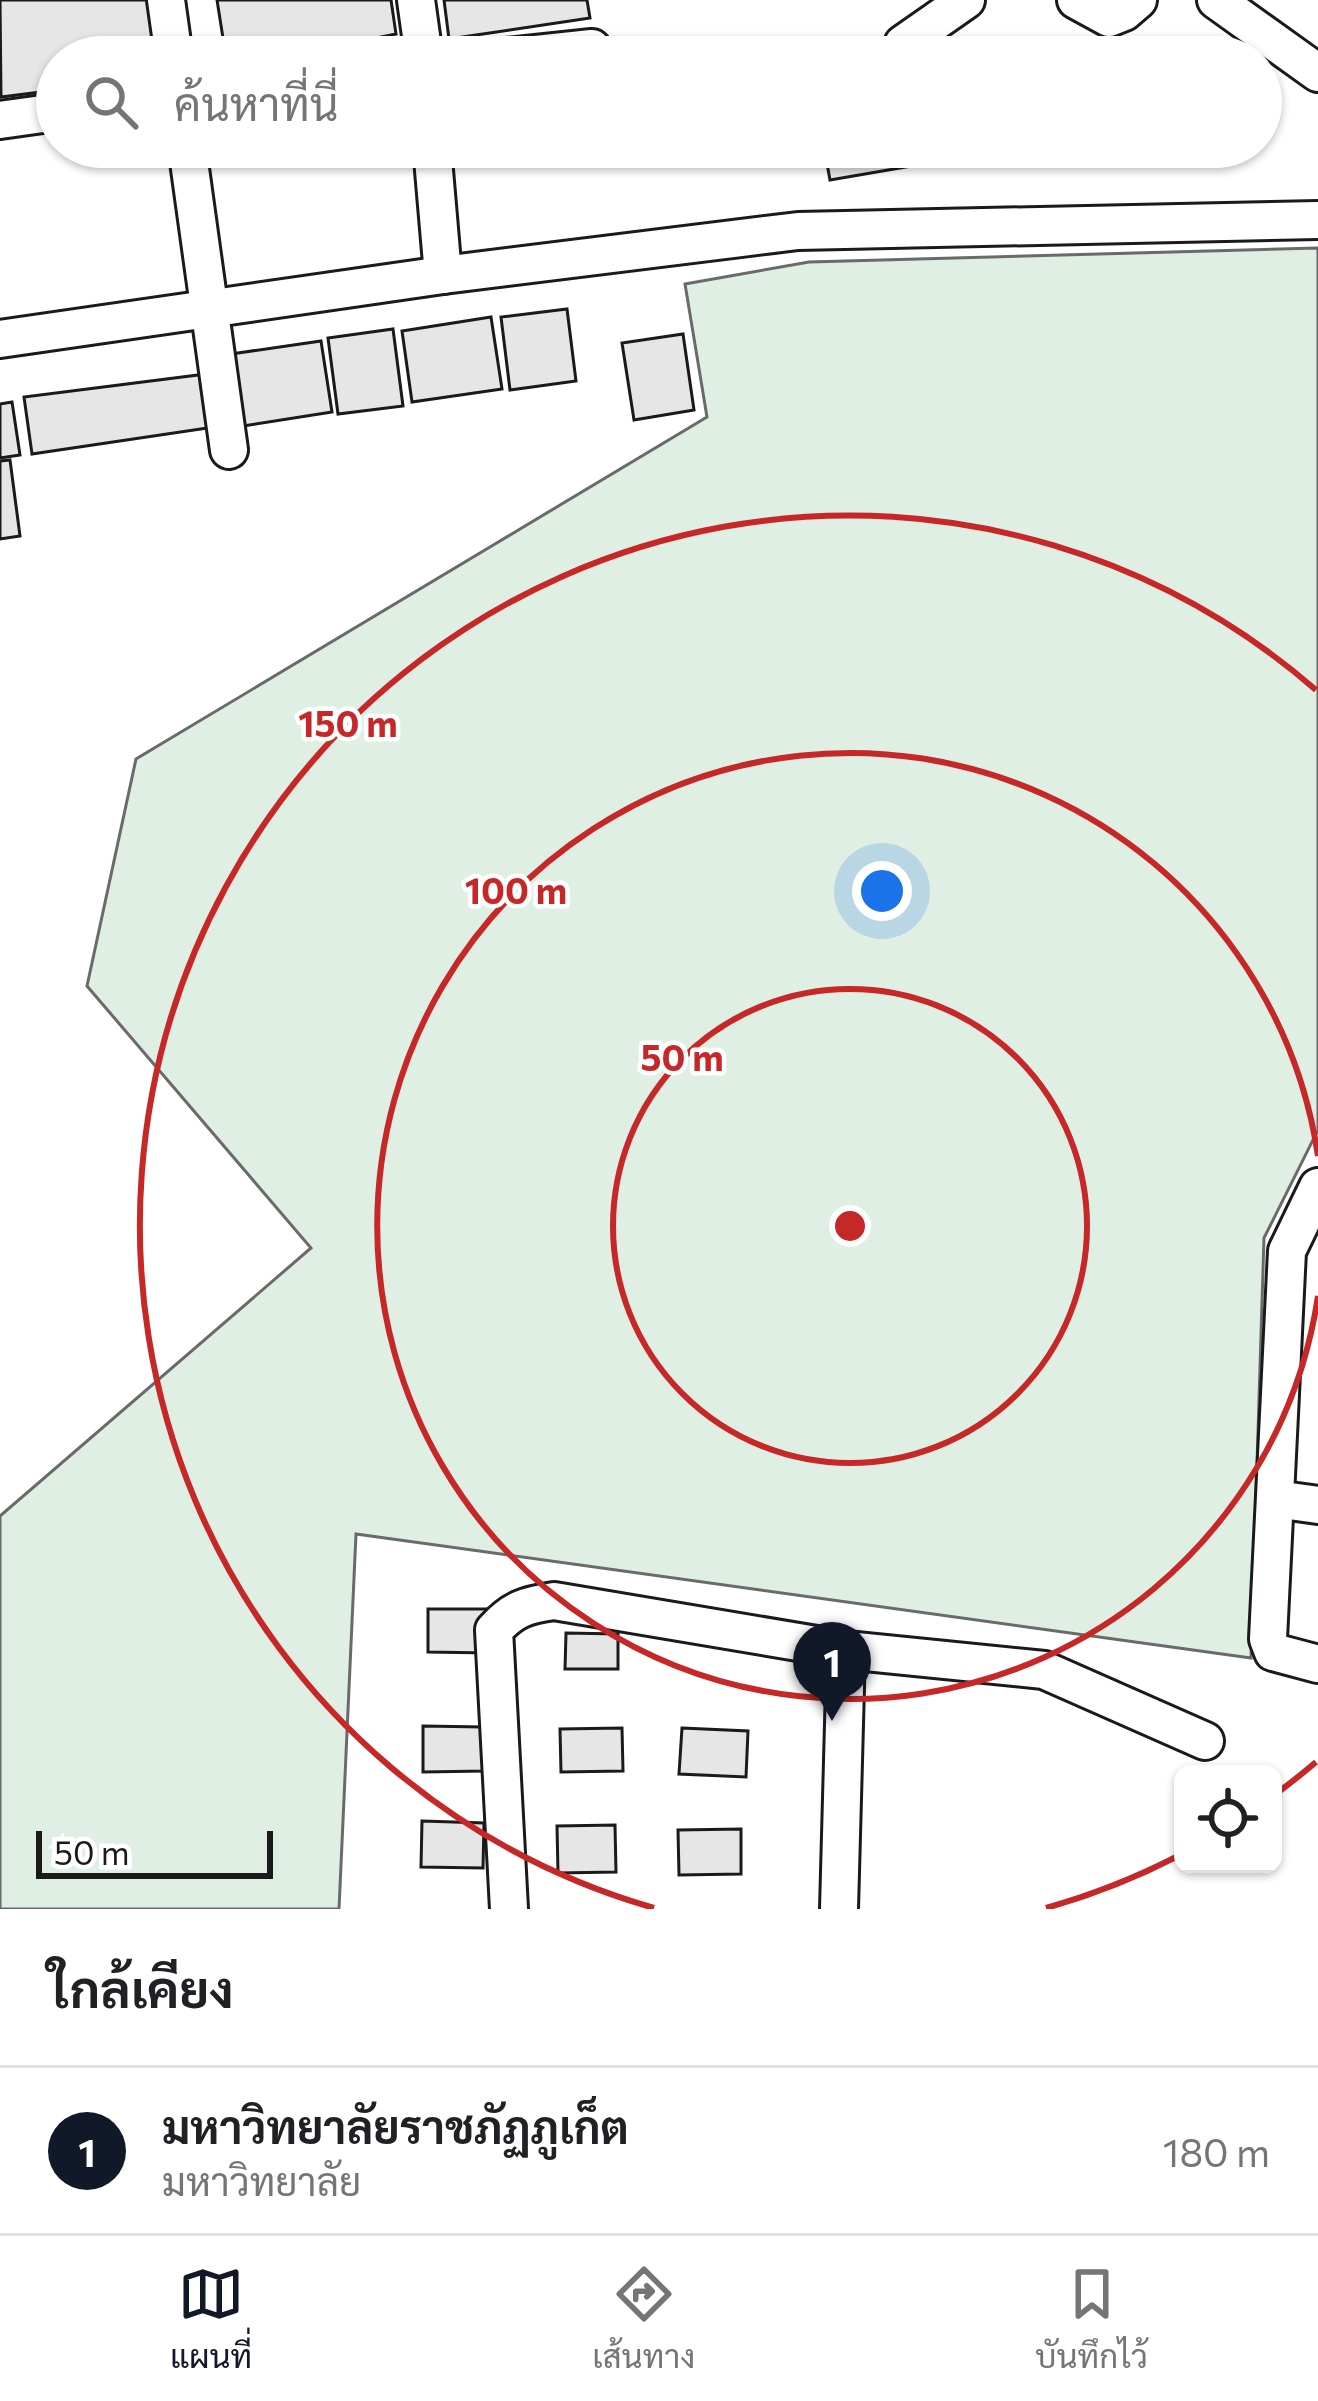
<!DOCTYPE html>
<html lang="th">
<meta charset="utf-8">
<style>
:root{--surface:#fff;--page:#f2f2f2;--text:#202124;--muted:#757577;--line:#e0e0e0;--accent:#111827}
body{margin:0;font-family:Commissioner,Sarabun,sans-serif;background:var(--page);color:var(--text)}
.controls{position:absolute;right:36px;bottom:36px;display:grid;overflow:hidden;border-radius:18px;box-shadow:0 3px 9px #0004}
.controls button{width:108px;height:108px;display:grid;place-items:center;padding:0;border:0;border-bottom:3px solid var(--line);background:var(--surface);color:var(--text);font:60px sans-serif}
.scale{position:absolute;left:36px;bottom:30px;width:237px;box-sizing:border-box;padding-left:12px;border:6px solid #1a1a1a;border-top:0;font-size:33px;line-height:42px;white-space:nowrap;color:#1a1a1a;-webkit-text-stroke:9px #fff;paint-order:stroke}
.you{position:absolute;left:882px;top:891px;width:42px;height:42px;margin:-30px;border:9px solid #fff;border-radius:50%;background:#1a73e8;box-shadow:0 0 0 18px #1a73e833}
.badge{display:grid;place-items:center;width:78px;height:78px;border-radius:50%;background:var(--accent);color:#fff;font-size:39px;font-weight:700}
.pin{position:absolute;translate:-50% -99px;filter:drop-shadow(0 3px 6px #0008)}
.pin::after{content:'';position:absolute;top:63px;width:42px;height:36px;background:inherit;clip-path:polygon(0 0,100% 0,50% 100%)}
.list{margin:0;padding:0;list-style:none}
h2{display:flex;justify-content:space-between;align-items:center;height:156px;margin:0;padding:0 48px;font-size:51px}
h2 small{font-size:39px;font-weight:400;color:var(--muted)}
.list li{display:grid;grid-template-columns:78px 1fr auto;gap:36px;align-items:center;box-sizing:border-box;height:168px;padding:0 48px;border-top:3px solid var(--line)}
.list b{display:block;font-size:45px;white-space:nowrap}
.list p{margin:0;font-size:39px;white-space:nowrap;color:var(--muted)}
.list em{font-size:39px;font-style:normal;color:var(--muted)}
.icon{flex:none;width:66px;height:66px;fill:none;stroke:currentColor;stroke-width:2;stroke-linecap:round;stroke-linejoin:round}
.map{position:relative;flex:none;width:1318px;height:1909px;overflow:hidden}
.search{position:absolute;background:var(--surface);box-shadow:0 3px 9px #0004;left:36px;right:36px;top:36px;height:132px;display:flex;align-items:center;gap:30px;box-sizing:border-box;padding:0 42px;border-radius:66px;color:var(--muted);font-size:45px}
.sheet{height:324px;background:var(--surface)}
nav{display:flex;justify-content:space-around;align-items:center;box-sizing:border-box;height:168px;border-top:3px solid var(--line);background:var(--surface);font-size:33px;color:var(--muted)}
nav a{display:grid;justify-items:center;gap:6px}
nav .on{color:var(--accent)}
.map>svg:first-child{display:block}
.green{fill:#e0efe3;stroke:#6a6a6a;stroke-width:3}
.building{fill:#e6e6e6;stroke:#1a1a1a;stroke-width:3}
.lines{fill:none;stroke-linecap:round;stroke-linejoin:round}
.minor-casing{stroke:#1a1a1a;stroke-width:42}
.minor{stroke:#fff;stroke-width:36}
.ring{fill:none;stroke:#c62828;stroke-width:6}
.centre{fill:#c62828;stroke:#fff;stroke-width:6}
.ring-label{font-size:36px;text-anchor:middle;font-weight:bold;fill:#c62828;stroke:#fff;stroke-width:9;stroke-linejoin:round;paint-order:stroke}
</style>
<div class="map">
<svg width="1318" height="1909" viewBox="0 0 1318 1909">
<rect width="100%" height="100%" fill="#fff"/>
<path class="green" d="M1318,248V1130L1264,1238L1251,1658L356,1534L339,1909H0V1516L311,1248L87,986L136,759L707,417L685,284L809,262Z"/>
<g class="building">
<path d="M0,0H155L163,57H57V90L1,97Z"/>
<path d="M217,0H391L396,34L284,57H226Z"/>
<path d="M444,0H587L590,18L449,39Z"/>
<path d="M824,147H1022L830,180Z"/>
<path d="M567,309L576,381L510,390L501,317Z"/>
<path d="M491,317L502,389L412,402L402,331Z"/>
<path d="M393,329L403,406L338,414L328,338Z"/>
<path d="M683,334L694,410L634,420L622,343Z"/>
<path d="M321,341L332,412L243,426L231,354Z"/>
<path d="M214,373L221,426L32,454L24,397Z"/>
<path d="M12,402L20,455L0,458V404Z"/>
<path d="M10,460L20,536L0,539V461Z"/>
<path d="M428,1609H490L489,1653L428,1652Z"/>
<path d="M566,1633L618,1634V1669H565Z"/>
<path d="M423,1726L483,1727L484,1771L423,1772Z"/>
<path d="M622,1728L623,1771L561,1772L560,1729Z"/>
<path d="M682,1728L748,1731L746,1777L679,1774Z"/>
<path d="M422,1821L484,1823L483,1868L421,1867Z"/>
<path d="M615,1825L616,1872L558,1873L557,1826Z"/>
<path d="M741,1829V1874L679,1875L678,1830Z"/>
</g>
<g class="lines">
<g class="minor-casing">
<g id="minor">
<path d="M166,0L174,57"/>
<path d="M416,0L424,57"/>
<path d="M1076,0L1109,18L1124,12L1138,0"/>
<path d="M1216,0L1318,73"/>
<path d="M903,44L966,0"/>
<path d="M506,57L592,48"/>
<path d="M0,120L57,112"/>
<path d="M187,147L229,450"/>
<path d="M432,147L443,275"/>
<path d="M0,339L443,275L798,231L1318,220"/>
<path d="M1318,1187L1287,1251L1268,1639L1273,1652L1318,1664"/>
<path d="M1275,1499L1318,1505"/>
<path d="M509,1909L494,1630C513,1609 526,1605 554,1601L846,1650L1044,1670L1205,1741"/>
<path d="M839,1909L846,1650"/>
</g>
</g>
<use href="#minor" class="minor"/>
</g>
<g class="ring">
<circle cx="850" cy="1226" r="237"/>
<path d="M1318 1296A473 473 0 1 1 1318 1156"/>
<path d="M1316 1762A710 710 0 0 1 1277 1793M1178 1856A710 710 0 0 1 1046 1908M654 1908A710 710 0 1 1 1316 690"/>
</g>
<circle cx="850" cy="1226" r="18" class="centre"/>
<g class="ring-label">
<text x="348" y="737">150 m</text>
<text x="516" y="904">100 m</text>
<text x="682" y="1071">50 m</text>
</g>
</svg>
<div class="controls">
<button><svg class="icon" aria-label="locate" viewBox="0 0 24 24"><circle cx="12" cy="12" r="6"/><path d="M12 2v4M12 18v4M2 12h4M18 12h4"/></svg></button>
</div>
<div class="scale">50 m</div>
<div class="you"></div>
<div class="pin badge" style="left:832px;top:1721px">1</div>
<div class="search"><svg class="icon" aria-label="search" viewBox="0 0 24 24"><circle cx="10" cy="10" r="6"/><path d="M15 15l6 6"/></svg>ค้นหาที่นี่</div>
</div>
<section class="sheet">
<h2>ใกล้เคียง<small></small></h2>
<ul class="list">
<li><span class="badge">1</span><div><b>มหาวิทยาลัยราชภัฏภูเก็ต</b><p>มหาวิทยาลัย</p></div><em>180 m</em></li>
</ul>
</section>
<nav>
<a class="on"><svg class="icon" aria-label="map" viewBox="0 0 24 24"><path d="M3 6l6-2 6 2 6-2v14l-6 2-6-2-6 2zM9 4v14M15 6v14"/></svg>แผนที่</a>
<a><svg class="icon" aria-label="directions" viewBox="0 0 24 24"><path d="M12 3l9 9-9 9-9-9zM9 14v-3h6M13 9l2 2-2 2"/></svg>เส้นทาง</a>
<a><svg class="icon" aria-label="saved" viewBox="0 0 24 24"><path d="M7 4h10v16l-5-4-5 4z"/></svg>บันทึกไว้</a>
</nav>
